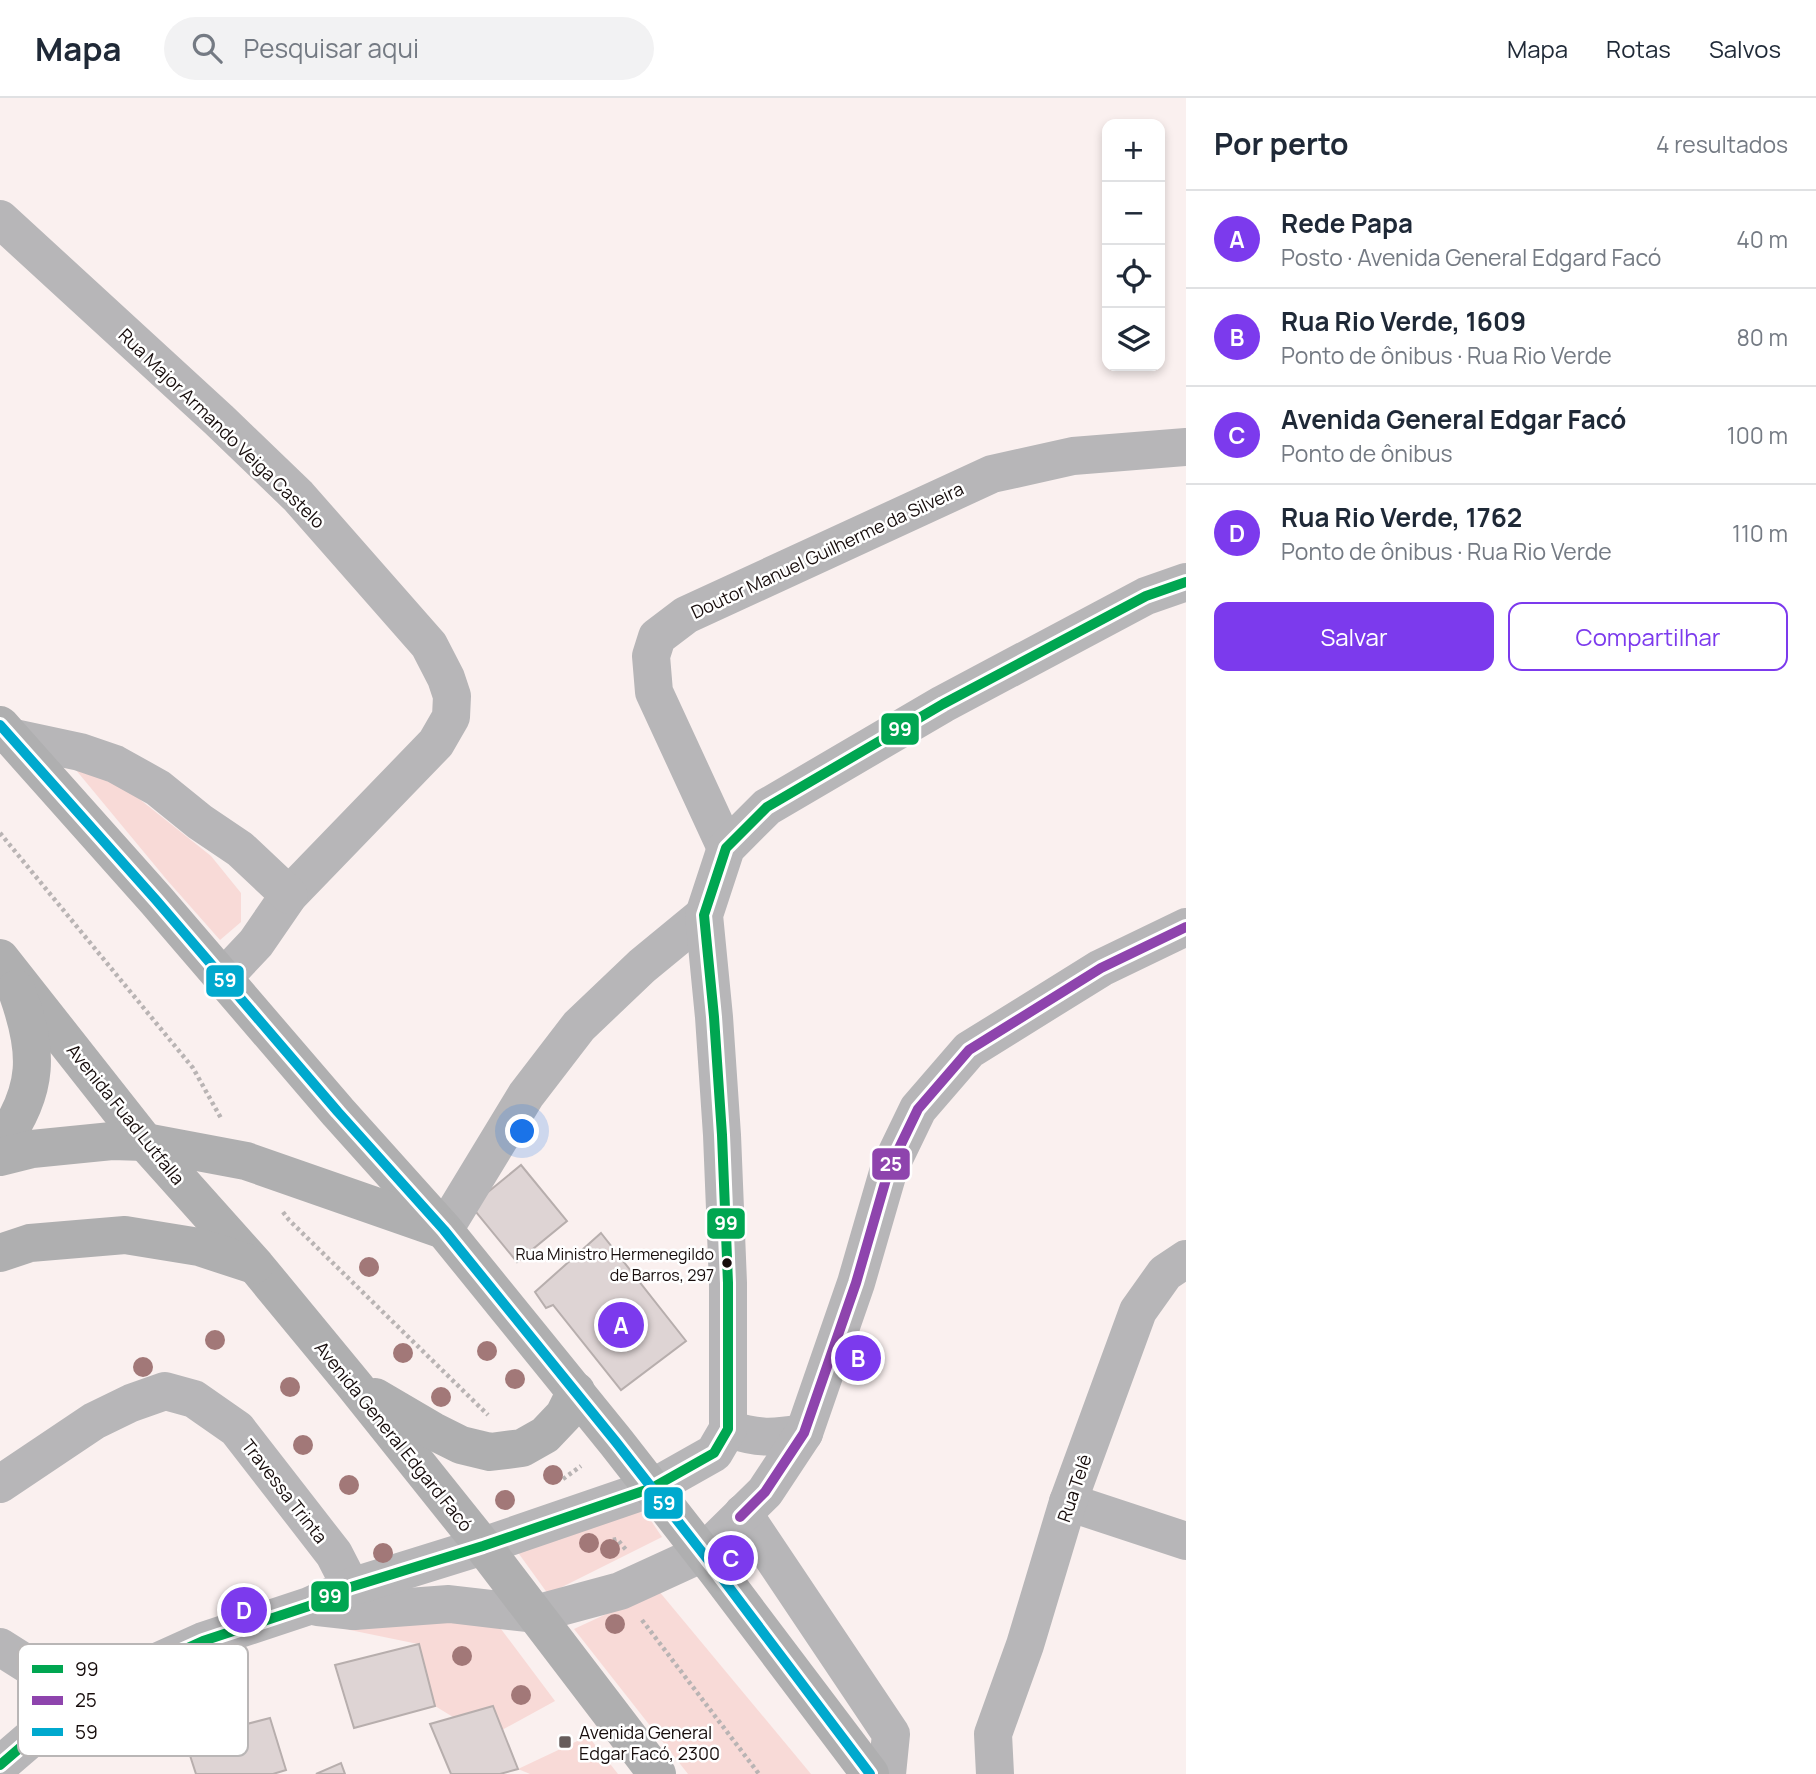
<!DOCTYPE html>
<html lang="pt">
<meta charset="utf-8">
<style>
:root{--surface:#fff;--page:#f2f2f3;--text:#1f2937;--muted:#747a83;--line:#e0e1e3;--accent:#7c3aed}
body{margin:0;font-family:Manrope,sans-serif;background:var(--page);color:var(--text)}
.controls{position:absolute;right:21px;top:21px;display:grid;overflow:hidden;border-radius:14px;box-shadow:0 4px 10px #0003}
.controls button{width:63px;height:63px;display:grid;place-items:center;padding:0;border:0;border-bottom:2px solid var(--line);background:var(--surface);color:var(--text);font:35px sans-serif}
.you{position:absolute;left:523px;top:1034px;width:24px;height:24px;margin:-18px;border:5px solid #fff;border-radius:50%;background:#1a73e8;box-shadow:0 0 0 10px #1a73e833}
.badge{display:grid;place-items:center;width:46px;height:46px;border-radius:50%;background:var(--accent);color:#fff;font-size:23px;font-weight:700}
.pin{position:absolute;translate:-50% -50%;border:4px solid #fff;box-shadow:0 2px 7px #0006}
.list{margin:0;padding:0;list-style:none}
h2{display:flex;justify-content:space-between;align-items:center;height:91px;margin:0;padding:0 28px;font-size:30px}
h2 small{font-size:23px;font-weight:400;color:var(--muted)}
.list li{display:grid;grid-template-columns:46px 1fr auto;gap:21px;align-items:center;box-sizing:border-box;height:98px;padding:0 28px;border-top:2px solid var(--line)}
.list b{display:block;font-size:26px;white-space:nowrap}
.list p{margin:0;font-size:23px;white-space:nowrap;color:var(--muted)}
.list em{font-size:23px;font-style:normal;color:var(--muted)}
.actions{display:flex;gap:14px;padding:21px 28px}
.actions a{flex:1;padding:16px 0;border:2px solid var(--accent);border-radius:14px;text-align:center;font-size:24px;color:var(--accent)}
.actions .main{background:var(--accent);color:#fff}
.icon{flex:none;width:38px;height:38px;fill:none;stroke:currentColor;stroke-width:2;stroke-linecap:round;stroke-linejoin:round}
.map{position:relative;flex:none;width:1186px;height:1676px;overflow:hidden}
header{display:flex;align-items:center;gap:42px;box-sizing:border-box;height:98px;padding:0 35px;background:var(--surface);border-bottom:2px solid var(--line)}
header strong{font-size:33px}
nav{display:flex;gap:38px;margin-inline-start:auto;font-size:24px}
.search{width:490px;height:63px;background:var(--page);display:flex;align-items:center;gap:18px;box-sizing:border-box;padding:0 24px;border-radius:38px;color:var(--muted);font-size:26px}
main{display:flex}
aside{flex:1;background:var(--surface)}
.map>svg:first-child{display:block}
.green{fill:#f8dad7}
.building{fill:#ded4d4;stroke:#b7aead;stroke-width:2}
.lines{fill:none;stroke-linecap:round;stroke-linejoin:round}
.path{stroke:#b9b4b4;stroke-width:4.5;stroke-dasharray:3.5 3.5;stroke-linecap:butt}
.minor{stroke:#b7b6b8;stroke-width:38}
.major{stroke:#afafb0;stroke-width:38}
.bus-1-casing{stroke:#fff;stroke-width:16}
.bus-2-casing{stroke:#fff;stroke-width:16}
.bus-3-casing{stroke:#fff;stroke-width:16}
.bus-1{stroke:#00a651;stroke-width:10}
.bus-2{stroke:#8e44ad;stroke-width:10}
.bus-3{stroke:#00a9ce;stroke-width:10}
.tree{fill:#a27878}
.bus-dot{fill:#170d0c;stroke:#fff;stroke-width:2.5}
.poi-dot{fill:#665c5b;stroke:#fff;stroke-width:2.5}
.labels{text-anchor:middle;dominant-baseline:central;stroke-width:5;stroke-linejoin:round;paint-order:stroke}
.bus-label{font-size:16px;fill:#170d0c;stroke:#fff;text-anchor:end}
.street-label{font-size:18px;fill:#170d0c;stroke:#fff}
.poi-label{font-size:18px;fill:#170d0c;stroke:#fff;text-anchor:start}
.key{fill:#fff;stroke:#b9b6b6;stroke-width:2}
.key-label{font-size:19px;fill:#170d0c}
.line-badge{stroke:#fff;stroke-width:2.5}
.badge-label{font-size:19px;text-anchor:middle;font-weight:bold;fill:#fff}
</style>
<header>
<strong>Mapa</strong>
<div class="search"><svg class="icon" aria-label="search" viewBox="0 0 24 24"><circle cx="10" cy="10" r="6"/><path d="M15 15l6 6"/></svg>Pesquisar aqui</div>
<nav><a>Mapa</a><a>Rotas</a><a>Salvos</a></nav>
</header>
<main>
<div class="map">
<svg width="1186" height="1676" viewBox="0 0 1186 1676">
<rect width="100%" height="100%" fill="#faf0ef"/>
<g class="green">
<path d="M71,666L118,684L211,758L241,795V824L220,842L167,782Z"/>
<path d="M635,1399L662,1439L548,1496L514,1449Z"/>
<path d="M658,1492L811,1676H688L574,1531Z"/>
<path d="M492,1519L555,1603L502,1632L492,1608L453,1619L435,1608L418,1546L345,1531Z"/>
<path d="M588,1638L618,1676H530L518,1671Z"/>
</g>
<g class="building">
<path d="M521,1067L567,1123L517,1164L471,1108Z"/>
<path d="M601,1135L686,1243L621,1292L553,1207L546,1210L535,1194Z"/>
<path d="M419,1546L435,1608L354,1630L335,1567Z"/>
<path d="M493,1608L518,1671L500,1676H451L430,1626Z"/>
<path d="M270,1620L286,1672L273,1676H196L185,1642Z"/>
<path d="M341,1665L345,1676H316Z"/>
</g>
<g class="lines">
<g class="path">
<path d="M0,735L193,970L222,1022"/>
<path d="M283,1114L289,1122L488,1317"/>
<path d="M563,1381L581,1368"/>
<path d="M613,1442L617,1441L627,1453"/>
<path d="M642,1522L759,1676"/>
</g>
<g class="minor">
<path d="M0,121L219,322L298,398L429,547L446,580L452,598L451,619L436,645L289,797L256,845L223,880"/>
<path d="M10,639L80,654L115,666L158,690L200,724L240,751L289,797"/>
<path d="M726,750L654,594L651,558L657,539L686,517L992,376L1073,358L1186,349"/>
<path d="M444,1132L526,997L579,928L642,868L704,817"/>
<path d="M728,1331C759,1341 772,1340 804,1335"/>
<path d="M0,1386L94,1323L131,1305L165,1293L194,1301L237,1331L334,1456L351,1489L354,1513"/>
<path d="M1068,1404L1186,1443"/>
<path d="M743,1415L891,1636L887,1676"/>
<path d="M318,1509L354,1513L449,1506L535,1516L620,1493L703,1455L765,1394L804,1335L856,1185L889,1071L918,1011L969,952L1101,870L1186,829"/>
<path d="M0,1549L79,1599"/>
<path d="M0,1667L79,1599L203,1543L309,1508L351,1489L483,1448L652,1390L714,1355L728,1331V1185L722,1037L714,919L704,817L726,750L767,709L943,606L1146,498L1186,484"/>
<path d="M995,1676L993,1636L1025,1547L1068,1404L1138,1213L1165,1175L1186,1161"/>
</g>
<g class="major">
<path d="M0,627L156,802L338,1014L444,1132L616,1344L716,1472L870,1676"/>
<path d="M0,860L145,1044L256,1168L355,1288L483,1448L657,1676"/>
<path d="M0,1047C40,992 39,953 16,891"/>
<path d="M0,1059L32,1051L112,1043L145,1044L246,1063L438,1130"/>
<path d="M0,1155L30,1145L125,1137L199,1149L254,1167"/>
<path d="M375,1299L433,1333L461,1347L490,1354L522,1350L545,1337L564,1317L576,1293"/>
</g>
<g class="bus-1-casing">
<path id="bus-1" d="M0,1667L79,1599L203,1543L309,1508L351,1489L483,1448L652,1390L714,1355L728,1331V1185L722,1037L714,919L704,817L726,750L767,709L943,606L1146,498L1186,484"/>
</g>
<g class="bus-2-casing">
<path id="bus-2" d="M740,1419L765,1394L804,1335L856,1185L889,1071L918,1011L969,952L1101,870L1186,829"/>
</g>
<g class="bus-3-casing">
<path id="bus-3" d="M0,627L156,802L338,1014L444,1132L616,1344L716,1472L870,1676"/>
</g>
<use href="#bus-1" class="bus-1"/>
<use href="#bus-2" class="bus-2"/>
<use href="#bus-3" class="bus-3"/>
</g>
<g class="tree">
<circle cx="369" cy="1169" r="10"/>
<circle cx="215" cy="1242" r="10"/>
<circle cx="487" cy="1253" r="10"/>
<circle cx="403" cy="1255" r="10"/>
<circle cx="143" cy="1269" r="10"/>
<circle cx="515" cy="1281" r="10"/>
<circle cx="290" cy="1289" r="10"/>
<circle cx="441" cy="1299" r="10"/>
<circle cx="303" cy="1347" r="10"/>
<circle cx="553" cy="1377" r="10"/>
<circle cx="349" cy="1387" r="10"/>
<circle cx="505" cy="1402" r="10"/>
<circle cx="589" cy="1445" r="10"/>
<circle cx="610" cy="1451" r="10"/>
<circle cx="383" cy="1455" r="10"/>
<circle cx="615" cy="1526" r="10"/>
<circle cx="462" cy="1558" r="10"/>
<circle cx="521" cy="1597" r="10"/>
</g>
<circle class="bus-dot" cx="727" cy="1165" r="6"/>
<rect class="poi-dot" x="558" y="1637" width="14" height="14" rx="3.5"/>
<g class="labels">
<g class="bus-label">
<text x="714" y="1156">Rua Ministro Hermenegildo<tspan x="714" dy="21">de Barros, 297</tspan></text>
</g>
<g class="street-label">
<text transform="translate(222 330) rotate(44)">Rua Major Armando Veiga Castelo</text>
<text transform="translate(827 452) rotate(-25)">Doutor Manuel Guilherme da Silveira</text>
<text transform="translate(126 1016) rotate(51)">Avenida Fuad Lutfalla</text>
<text transform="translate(394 1338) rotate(51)">Avenida General Edgard Facó</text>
<text transform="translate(1074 1390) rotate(-71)">Rua Telê</text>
<text transform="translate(285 1393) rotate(52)">Travessa Trinta</text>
</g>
<g class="poi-label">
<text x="579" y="1634">Avenida General<tspan x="579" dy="21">Edgar Facó, 2300</tspan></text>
</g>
</g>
<rect x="18" y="1546" width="230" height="112" rx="10" class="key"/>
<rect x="32" y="1567" width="31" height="8" fill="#00a651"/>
<rect x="32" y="1598" width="31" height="9" fill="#8e44ad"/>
<rect x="32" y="1630" width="31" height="8" fill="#00a9ce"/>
<g class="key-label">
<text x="75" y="1578">99</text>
<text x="75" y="1609">25</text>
<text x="75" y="1641">59</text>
</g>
<g class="line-badge">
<rect x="880" y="614" width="40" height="34" rx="7" fill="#00a651"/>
<rect x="205" y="866" width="40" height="34" rx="7" fill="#00a9ce"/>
<rect x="871" y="1049" width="40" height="34" rx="7" fill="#8e44ad"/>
<rect x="706" y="1109" width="40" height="33" rx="7" fill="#00a651"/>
<rect x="643" y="1388" width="41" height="34" rx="7" fill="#00a9ce"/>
<rect x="310" y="1482" width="40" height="33" rx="7" fill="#00a651"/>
</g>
<g class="badge-label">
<text x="900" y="638">99</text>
<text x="225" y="889">59</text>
<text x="891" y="1073">25</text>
<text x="726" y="1132">99</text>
<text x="664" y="1412">59</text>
<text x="330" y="1505">99</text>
</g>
</svg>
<div class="controls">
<button>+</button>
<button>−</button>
<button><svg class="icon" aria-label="locate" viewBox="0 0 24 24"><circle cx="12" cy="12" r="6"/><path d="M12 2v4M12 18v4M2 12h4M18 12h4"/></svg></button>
<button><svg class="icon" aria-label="layers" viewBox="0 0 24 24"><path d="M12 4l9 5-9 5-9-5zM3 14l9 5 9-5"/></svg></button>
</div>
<div class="you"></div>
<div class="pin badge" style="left:621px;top:1227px">A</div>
<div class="pin badge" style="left:858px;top:1260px">B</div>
<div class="pin badge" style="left:731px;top:1460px">C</div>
<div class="pin badge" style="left:244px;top:1512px">D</div>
</div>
<aside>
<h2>Por perto<small>4 resultados</small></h2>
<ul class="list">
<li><span class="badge">A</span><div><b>Rede Papa</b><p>Posto · Avenida General Edgard Facó</p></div><em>40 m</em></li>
<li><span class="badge">B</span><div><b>Rua Rio Verde, 1609</b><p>Ponto de ônibus · Rua Rio Verde</p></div><em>80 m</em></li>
<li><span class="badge">C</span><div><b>Avenida General Edgar Facó</b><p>Ponto de ônibus</p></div><em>100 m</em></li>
<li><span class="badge">D</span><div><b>Rua Rio Verde, 1762</b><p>Ponto de ônibus · Rua Rio Verde</p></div><em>110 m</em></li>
</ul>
<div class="actions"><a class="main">Salvar</a><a>Compartilhar</a></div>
</aside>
</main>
